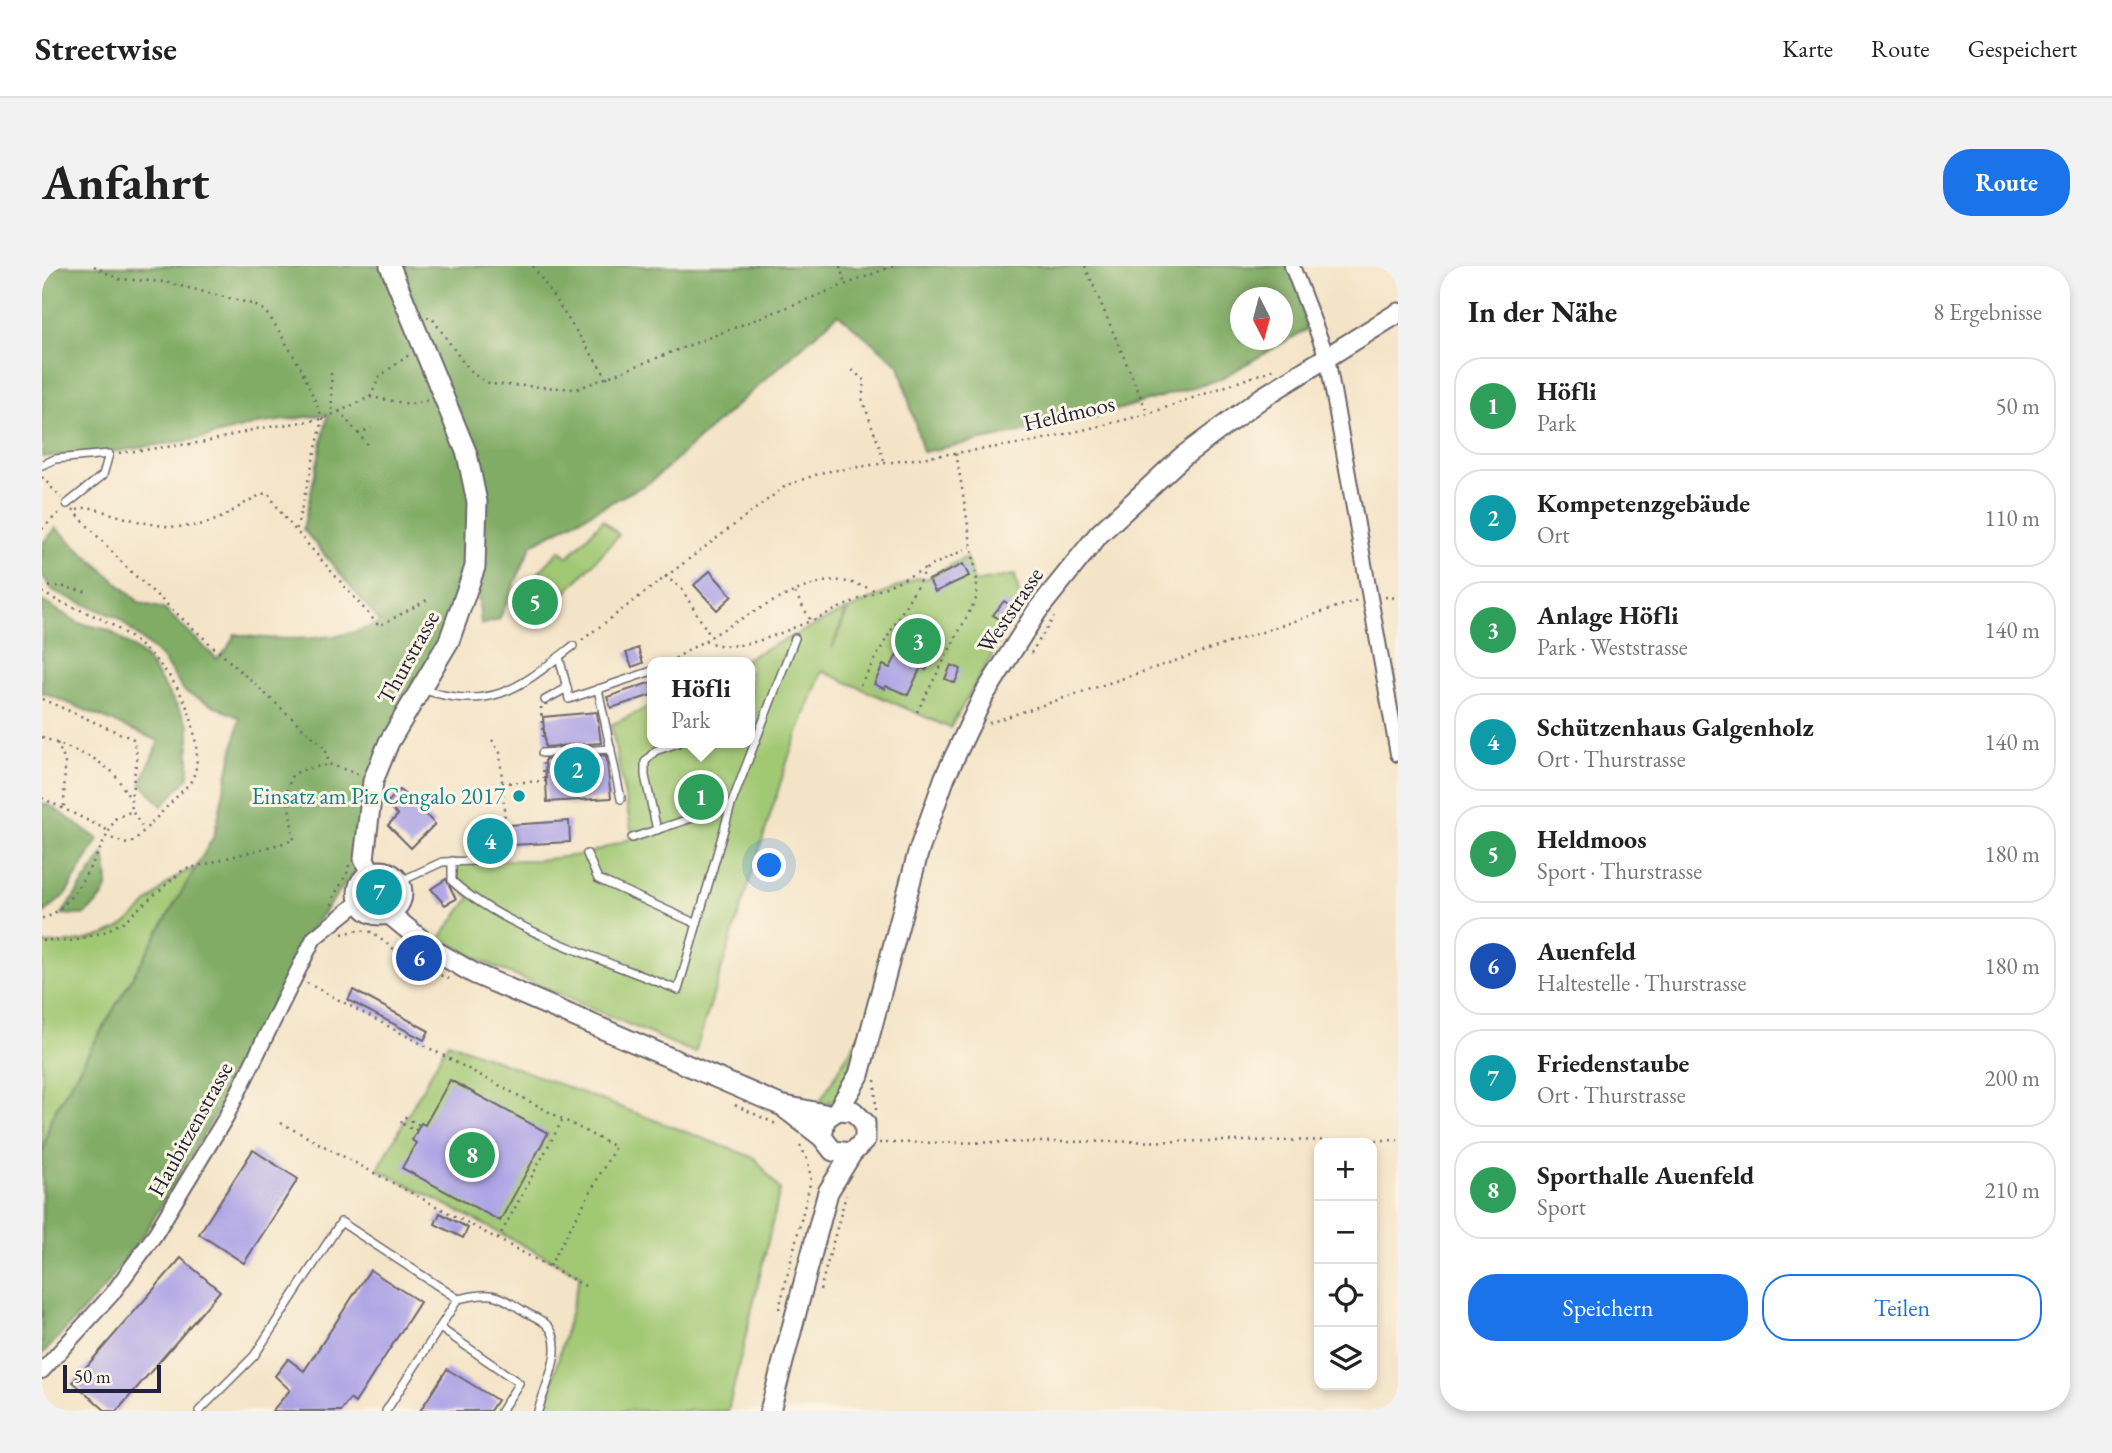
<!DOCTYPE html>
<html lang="de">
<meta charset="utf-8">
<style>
:root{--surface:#fff;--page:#f2f2f2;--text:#222;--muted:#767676;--line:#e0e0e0;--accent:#1a73e8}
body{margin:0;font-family:"EB Garamond",serif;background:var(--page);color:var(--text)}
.controls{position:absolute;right:21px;bottom:21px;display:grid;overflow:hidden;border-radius:14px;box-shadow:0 4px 10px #0003}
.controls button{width:63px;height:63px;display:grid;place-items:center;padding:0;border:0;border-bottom:2px solid var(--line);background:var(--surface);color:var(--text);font:35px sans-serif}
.compass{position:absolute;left:1188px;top:21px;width:63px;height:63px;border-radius:50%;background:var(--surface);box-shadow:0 4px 10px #0003;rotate:174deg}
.scale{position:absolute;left:21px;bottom:18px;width:98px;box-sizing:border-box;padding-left:7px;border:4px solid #22223b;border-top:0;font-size:19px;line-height:24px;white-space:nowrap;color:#22223b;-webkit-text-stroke:5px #fcf5e5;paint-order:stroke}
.you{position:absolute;left:728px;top:600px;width:24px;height:24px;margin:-18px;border:5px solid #fff;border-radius:50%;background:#1a73e8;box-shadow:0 0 0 10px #1a73e833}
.badge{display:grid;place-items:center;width:46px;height:46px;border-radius:50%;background:var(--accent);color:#fff;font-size:23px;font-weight:700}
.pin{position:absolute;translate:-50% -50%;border:4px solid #fff;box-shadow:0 2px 7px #0006}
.popup{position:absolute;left:605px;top:391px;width:108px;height:91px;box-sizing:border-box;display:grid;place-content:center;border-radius:14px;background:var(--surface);filter:drop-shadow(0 2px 5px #0005);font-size:23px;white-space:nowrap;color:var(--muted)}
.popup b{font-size:26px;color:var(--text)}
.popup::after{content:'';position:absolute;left:50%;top:100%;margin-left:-14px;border:14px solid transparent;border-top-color:var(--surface)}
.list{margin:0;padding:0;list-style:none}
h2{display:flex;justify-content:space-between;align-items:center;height:91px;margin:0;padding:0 28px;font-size:30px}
h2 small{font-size:23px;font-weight:400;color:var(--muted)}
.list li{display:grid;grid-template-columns:46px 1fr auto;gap:21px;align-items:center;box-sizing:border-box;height:98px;margin:0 14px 14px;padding:0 14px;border:2px solid var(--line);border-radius:28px}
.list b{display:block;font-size:26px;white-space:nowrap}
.list p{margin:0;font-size:23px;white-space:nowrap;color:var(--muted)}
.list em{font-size:23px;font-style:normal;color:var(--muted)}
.actions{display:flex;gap:14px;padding:21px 28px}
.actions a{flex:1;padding:16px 0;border:2px solid var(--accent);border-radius:28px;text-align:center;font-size:24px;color:var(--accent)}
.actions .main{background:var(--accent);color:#fff}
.icon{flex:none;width:38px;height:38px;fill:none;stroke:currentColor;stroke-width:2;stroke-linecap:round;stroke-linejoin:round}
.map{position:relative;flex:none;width:1356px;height:1145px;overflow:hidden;border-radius:28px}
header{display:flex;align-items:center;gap:42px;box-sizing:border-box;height:98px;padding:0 35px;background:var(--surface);border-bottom:2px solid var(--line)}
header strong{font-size:33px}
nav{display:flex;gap:38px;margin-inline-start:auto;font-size:24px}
.intro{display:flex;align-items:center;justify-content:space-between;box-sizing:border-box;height:168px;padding:0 42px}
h1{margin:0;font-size:49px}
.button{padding:18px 32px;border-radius:28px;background:var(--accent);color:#fff;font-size:24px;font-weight:700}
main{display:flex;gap:42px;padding:0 42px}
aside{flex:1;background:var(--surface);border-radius:28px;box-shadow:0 4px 10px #0003}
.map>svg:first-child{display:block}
.green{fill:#a1c873;stroke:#627557;stroke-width:2}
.forest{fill:#80ac65;stroke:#516750;stroke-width:2;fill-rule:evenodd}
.building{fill:#aca2e6}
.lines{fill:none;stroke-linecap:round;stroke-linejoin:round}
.lane-casing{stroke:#6c666c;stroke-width:10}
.street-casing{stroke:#6c666c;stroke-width:18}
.secondary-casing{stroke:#6c666c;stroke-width:23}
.path{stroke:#6c666c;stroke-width:2.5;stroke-dasharray:2 5;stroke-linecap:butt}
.lane{stroke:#fff;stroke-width:7}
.street{stroke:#fff;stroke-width:14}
.secondary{stroke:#fff;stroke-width:19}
.culture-dot{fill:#0f9aa8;stroke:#fcf5e5;stroke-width:2.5}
.labels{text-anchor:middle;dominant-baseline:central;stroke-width:6;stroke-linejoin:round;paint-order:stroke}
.street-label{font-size:23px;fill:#22223b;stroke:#fcf5e5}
.culture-label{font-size:23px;fill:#0d838f;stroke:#fcf5e5;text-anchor:end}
</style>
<header>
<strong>Streetwise</strong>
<nav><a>Karte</a><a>Route</a><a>Gespeichert</a></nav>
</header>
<div class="intro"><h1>Anfahrt</h1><a class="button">Route</a></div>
<main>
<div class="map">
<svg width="1356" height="1145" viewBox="0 0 1356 1145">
<rect width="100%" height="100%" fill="#fcf5e5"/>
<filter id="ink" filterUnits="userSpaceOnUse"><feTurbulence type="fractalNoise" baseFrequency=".0143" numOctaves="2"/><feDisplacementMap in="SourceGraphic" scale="14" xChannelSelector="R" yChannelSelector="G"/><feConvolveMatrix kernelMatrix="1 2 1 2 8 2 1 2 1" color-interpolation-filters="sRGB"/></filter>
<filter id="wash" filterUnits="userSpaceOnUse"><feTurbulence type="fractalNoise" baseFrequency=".00686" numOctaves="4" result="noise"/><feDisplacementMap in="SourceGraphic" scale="28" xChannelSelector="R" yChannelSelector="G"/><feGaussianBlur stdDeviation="1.57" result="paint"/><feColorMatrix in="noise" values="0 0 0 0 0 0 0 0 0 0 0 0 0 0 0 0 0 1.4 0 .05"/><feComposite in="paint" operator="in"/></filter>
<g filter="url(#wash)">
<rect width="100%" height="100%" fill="#f4e4c7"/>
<g class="green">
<path d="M561,254L577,269L509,343L484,320L518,284L526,291Z"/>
<path d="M924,291L932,316L973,309L979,338L908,462L780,405L747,490L653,787L439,695L398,672L428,632L410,615V595L496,594L545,588L591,572L569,459L610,439V477H708V396H697L804,344L790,382L806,344L875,312L884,313Z"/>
<path d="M154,602L9,851L0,889V678C28,678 64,674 87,655C109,637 125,610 154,602Z"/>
<path d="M819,766L801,822L792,835L776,839Z"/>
<path d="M406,776L713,892L738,924L686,1145H503L538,1009L336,903Z"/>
</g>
<g class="forest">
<path d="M0,0H1250L1274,58L1178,113L1045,153L881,186L857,99L796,48L610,215L490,278L457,354L439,359L434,303L347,476L322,593L266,667L175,846L104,965L62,1022L0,1089V891L9,852L172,570L198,452L143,426L119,391L76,352L11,325L0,309V278L14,262L98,337L122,343L175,393L185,383L193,368C229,376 306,375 338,356L261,263L286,148L215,158L162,172L76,185L0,191ZM1198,32H1240V74H1198Z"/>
<path d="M0,335L37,357L67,364L103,391L147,459V511L120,540L99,517L117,475L0,426Z"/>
<path d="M0,537L9,540L56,573L24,628L2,647Z"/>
<path d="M62,588C69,621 68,629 41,649L20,648Z"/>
</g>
<g id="blocks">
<g class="building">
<path d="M921,298L927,310L893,326L887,314Z"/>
<path d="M668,305L690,330L675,344L652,319Z"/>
<path d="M484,320L509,343L501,351L476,329Z"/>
<path d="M962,335L971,341L960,355L951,349Z"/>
<path d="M869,362L878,366L874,375L894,386L884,404L879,401L866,429L844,420L843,423L832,418L841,399L848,402Z"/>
<path d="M596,382L601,397L590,401L584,387Z"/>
<path d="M909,399L919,403L913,417L903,413Z"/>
<path d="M610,416V429L569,442L565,431Z"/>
<path d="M555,446L559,477L503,481L501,451Z"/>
<path d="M564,489L569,532L505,536L503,493Z"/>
<path d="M358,524L393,558L369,582L346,559L356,549L344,538Z"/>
<path d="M527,555L528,576L469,579L467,559Z"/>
<path d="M404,613L414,633L403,639L389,623Z"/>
<path d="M311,724L387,765L382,774L306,734Z"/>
<path d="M408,814L506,867L458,955L360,902L374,877L370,874L379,857L383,859Z"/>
<path d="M211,884L256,913L202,997L157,968Z"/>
<path d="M398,947L426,962L421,972L393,958Z"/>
<path d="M139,992L178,1025L75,1145H64L31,1116Z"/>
<path d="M328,1004L378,1036L313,1137L308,1133L299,1145H230L248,1124L233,1110L246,1093L262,1105Z"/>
<path d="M405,1103L455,1134L448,1145H378Z"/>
</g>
</g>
</g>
<g filter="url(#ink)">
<use href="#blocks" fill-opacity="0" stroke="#6c666c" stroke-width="2"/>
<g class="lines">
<g class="lane-casing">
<g id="lane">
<path d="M0,199L13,193L67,188L61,209L25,238"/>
<path d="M525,422L527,433L610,405"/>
<path d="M379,423C450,446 476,423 531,380"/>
<path d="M556,423L579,533"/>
<path d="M503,434L525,422L517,391"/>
<path d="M500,487L569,483"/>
<path d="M615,564L603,510V496L613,485L636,477"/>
<path d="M590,572L689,539L753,372"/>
<path d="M545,588L556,613L655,658"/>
<path d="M410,595V615C462,663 568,696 636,724L689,539"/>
<path d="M357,616L400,596L434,595"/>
<path d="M416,1033C450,1026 452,1026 480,1044C488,1049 497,1052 504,1058C526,1077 502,1123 496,1145"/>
<path d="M398,1062L477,1117L459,1145"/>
<path d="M157,1145L212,1090L299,956L416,1033L344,1145"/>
</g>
</g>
<g class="street-casing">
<g id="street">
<path d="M1250,0L1285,91L1356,488"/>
<path d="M0,1105L70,1028L112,970L184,851L272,672L318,635"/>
</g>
</g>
<g class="secondary-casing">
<g id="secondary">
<circle cx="338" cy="627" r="22"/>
<path d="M329,607L322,593L331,515L347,476L407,375L433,301L435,236L425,188L348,0"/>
<path d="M346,647L393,685L433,708L738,839L787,849"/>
<path d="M745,844L780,871L791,885L810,887L823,874V857L811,845L796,844"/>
<path d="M780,871L783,853L796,844L817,809L876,587L903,511L942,429L995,345L1057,268L1140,191L1221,131L1356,47"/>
<path d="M728,1145L786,926L810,887"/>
</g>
</g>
<g class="path">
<path d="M52,0L76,13L123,16L210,38L222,44L232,57L259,102L281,153L254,265"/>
<path d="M491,0L566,113"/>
<path d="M798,0L803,19"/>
<path d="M1043,0L1106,148"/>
<path d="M385,51L390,52L421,96L433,109L448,118L535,123L851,0"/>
<path d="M810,104L823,115L820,132L843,197"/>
<path d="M289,107L290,148"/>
<path d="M328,131L368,138L386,134"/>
<path d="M297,145L325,178"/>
<path d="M316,168L329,162"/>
<path d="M77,187L164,176L214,163L281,153L328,131L338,110L368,88"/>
<path d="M0,211L19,232"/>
<path d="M31,244L88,305L283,482L287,498L318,509"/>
<path d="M35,244L46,241C87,252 131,271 174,254C187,249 215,227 226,227L242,251L337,360L385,334"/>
<path d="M0,263L18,246"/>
<path d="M623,310L639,322L669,371"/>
<path d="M0,321L17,320L45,326"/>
<path d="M0,326C23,341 51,346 73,361C110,384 145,422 152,466C155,484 158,503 147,518L92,575L85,578L66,571"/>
<path d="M753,327L769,355L835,325"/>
<path d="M1343,331L1356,332"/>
<path d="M540,374L745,219L782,206L989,176L1062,159L1106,148L1235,102"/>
<path d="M663,375C699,389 735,367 769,355"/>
<path d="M989,387L1012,351"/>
<path d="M627,396C663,375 748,319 787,315C804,313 820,320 835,325L885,302"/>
<path d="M818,419L885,302L928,281"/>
<path d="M0,433L91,473L95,489L89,534"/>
<path d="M499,441L501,476"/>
<path d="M875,446L935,331V314L914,186"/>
<path d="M947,457L1316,334"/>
<path d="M0,471L51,492L72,507L89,534L90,545L102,564"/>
<path d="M450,474L458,487L464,569"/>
<path d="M15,477L23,495L22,542"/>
<path d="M501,497L502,515"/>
<path d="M460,517L504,515"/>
<path d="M0,532L67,565"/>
<path d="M436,578H464"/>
<path d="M464,594V577"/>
<path d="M290,639C290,625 306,615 307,598"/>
<path d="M0,652C28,650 62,575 73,553L90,545"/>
<path d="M300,668L317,664L329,666L368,695L411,715"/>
<path d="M0,674L32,675L62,666L81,656L141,604L252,574L245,526L249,511L257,505L287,498"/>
<path d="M265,717L573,881L507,1001"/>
<path d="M833,814L834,846"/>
<path d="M693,839L734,858"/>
<path d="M239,857L545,1021"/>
<path d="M359,857L363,851L377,859L373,865"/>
<path d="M361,858L373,865"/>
<path d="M837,877L1356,874"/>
<path d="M456,973L521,853"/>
<path d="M778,1024L804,929"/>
<path d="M737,1043L769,914L766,895L756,875"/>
</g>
<use href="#lane" class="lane"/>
<use href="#street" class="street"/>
<use href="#secondary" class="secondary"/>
</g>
</g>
<circle class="culture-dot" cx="477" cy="530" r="7"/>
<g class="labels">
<g class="street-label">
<text transform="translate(1027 147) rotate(-13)">Heldmoos</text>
<text transform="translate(968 344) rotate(-56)">Weststrasse</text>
<text transform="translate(366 391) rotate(-61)">Thurstrasse</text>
<text transform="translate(148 863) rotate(-61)">Haubitzenstrasse</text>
</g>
<g class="culture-label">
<text x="463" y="530">Einsatz am Piz Cengalo 2017</text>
</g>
</g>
</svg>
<div class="controls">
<button>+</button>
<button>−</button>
<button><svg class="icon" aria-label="locate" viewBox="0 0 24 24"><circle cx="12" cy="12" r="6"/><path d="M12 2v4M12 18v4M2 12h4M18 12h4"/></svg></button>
<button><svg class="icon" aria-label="layers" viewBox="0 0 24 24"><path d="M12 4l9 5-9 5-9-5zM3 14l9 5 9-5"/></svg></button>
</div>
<svg class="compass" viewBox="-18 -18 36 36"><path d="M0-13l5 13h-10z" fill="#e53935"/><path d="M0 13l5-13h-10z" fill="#767676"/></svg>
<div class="scale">50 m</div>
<div class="you"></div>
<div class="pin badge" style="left:659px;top:531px;background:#2e9e5b">1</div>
<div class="popup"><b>Höfli</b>Park</div>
<div class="pin badge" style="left:535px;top:504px;background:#0f9aa8">2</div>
<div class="pin badge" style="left:876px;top:375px;background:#2e9e5b">3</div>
<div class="pin badge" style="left:448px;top:575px;background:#0f9aa8">4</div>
<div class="pin badge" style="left:493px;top:336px;background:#2e9e5b">5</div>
<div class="pin badge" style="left:377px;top:692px;background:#1a4fb4">6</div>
<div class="pin badge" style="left:337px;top:626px;background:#0f9aa8">7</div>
<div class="pin badge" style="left:430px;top:889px;background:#2e9e5b">8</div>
</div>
<aside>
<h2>In der Nähe<small>8 Ergebnisse</small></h2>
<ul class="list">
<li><span class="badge" style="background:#2e9e5b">1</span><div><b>Höfli</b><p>Park</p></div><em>50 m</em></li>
<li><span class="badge" style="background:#0f9aa8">2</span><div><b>Kompetenzgebäude</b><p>Ort</p></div><em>110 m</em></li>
<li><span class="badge" style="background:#2e9e5b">3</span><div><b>Anlage Höfli</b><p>Park · Weststrasse</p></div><em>140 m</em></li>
<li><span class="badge" style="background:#0f9aa8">4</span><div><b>Schützenhaus Galgenholz</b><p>Ort · Thurstrasse</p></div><em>140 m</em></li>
<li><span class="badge" style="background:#2e9e5b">5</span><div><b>Heldmoos</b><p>Sport · Thurstrasse</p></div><em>180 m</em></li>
<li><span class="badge" style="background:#1a4fb4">6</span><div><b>Auenfeld</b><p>Haltestelle · Thurstrasse</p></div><em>180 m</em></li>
<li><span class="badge" style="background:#0f9aa8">7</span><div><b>Friedenstaube</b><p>Ort · Thurstrasse</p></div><em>200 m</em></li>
<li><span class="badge" style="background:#2e9e5b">8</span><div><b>Sporthalle Auenfeld</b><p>Sport</p></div><em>210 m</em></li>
</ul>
<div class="actions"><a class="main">Speichern</a><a>Teilen</a></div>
</aside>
</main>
